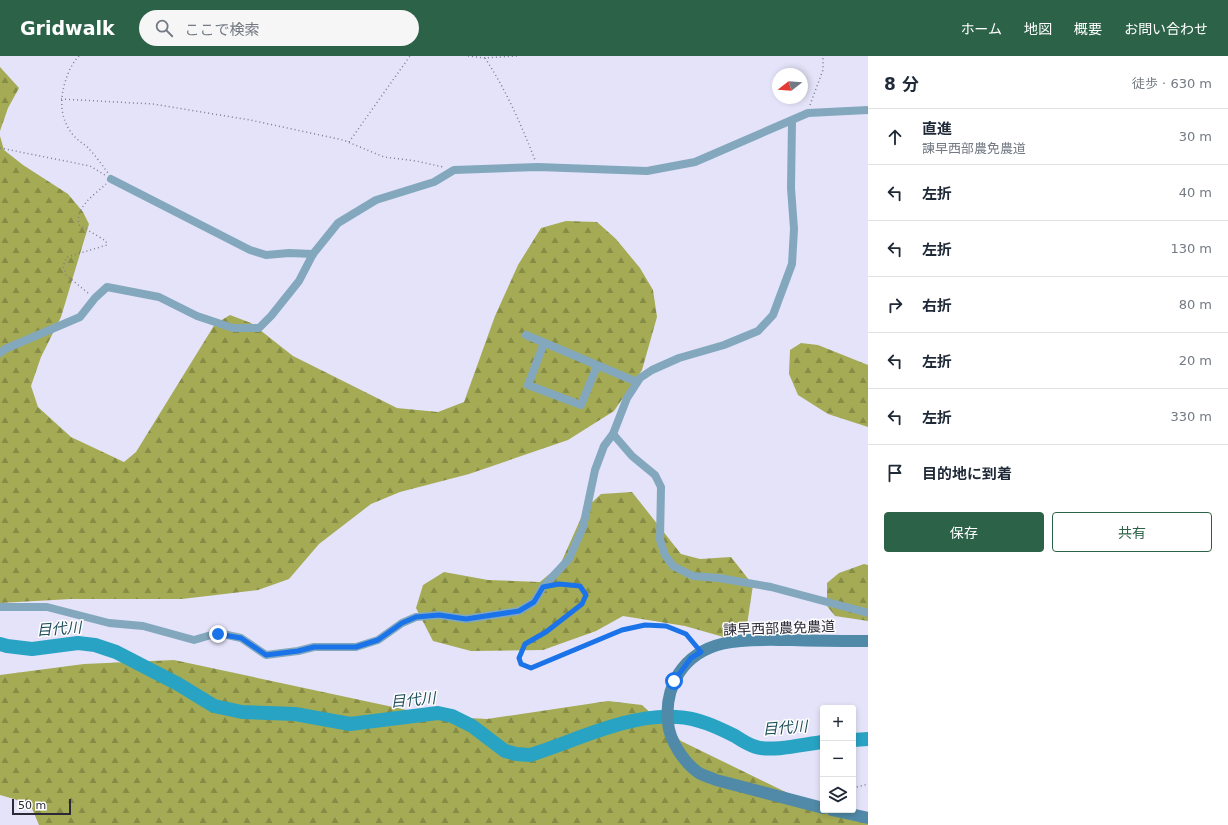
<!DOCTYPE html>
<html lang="ja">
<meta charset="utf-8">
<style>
:root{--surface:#fff;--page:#f6f6f7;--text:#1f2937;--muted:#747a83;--line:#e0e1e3;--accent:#2c6248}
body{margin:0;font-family:"DejaVu Sans","Noto Sans JP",sans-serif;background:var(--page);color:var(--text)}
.controls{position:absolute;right:12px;bottom:12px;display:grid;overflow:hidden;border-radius:4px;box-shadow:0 2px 6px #0003}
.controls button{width:36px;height:36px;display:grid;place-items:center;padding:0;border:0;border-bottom:1px solid var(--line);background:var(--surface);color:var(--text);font:20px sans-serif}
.compass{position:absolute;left:772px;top:12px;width:36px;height:36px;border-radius:50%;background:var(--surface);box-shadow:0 2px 6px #0003;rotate:253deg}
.scale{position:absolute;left:12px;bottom:10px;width:59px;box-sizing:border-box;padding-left:4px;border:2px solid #2b2937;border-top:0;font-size:11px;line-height:14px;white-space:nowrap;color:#2b2937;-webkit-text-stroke:3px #fff;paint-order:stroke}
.stop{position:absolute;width:12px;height:12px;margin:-9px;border:3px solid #1a73e8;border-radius:50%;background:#fff}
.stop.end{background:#1a73e8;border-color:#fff;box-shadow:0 1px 4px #0008}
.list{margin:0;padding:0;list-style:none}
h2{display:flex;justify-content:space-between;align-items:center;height:52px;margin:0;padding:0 16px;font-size:17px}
h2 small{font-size:13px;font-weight:400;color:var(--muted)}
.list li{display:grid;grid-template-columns:26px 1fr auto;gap:12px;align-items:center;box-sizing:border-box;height:56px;padding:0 16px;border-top:1px solid var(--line)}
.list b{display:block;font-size:15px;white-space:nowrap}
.list p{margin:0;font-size:13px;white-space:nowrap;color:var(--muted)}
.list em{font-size:13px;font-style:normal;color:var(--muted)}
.actions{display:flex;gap:8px;padding:12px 16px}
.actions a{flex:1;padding:9px 0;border:1px solid var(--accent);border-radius:4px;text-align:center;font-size:14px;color:var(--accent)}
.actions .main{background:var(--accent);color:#fff}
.icon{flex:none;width:22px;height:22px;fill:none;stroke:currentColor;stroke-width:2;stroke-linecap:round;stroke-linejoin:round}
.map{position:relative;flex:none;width:868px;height:769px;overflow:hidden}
header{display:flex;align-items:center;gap:24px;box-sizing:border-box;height:56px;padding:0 20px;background:var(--accent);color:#fff}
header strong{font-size:19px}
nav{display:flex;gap:22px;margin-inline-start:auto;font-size:14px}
.search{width:280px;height:36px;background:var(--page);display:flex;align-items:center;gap:10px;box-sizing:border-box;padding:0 14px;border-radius:22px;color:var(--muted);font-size:15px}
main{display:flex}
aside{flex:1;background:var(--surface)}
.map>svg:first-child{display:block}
.forest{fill:url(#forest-firs)}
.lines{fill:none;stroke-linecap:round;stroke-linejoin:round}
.river{stroke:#28a3c3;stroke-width:14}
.path{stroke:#7f7d8f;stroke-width:1.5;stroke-dasharray:1 3;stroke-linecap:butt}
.street{stroke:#83a8bd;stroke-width:8}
.secondary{stroke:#508aa8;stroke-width:12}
.route{stroke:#1a73e8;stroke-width:5}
.labels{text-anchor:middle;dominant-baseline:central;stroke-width:3;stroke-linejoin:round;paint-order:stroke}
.street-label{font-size:14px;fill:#2b2937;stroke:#fff}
.water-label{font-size:15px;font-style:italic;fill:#1f4f5d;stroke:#fff}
</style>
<header>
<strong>Gridwalk</strong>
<div class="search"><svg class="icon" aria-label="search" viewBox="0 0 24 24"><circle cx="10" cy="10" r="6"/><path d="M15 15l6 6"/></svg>ここで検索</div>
<nav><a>ホーム</a><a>地図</a><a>概要</a><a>お問い合わせ</a></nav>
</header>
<main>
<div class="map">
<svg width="868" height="769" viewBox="0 0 868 769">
<defs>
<pattern id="forest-firs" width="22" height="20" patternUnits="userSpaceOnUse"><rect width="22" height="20" fill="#a4ab54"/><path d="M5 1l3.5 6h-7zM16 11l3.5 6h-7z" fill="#868b46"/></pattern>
</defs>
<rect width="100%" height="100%" fill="#e5e3f9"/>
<g class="forest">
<path d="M0,11L19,32L8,52L0,75Z"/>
<path d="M0,80L4,94L23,109L68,138L83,156L89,168L61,261L41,301L31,330L38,351L71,381L124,406L136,396L215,268L230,259L251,267L293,300L397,352L438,356L464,346L495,260L518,209L541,172L566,165L597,166L616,183L640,212L653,234L657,261L642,314L614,355L568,384L469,418L400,436L371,448L319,488L289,523L258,534L182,543H71L0,547Z"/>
<path d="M801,287L818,289L868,309V371L828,358L798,339L789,318L790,294Z"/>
<path d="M632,436L681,498L700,503L731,501L753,529L747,569L727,582L685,570L623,560L596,575L543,594L471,595L433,585L416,552L423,529L444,516L488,524L540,526L560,509L585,453L601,438Z"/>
<path d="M864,508L868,509V565L835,560L827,550V527L839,517Z"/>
<path d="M174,604L435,660L487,663L608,645L642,649L681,685L802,744L868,764V769H39L31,750L14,743L0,739V619L84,608Z"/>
</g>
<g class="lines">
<g class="river">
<path d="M0,588L7,590L32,593L78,587L95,589L116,596L178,628L214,650L242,656L295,658L350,668L438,657L452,660L472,670L505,695L516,698L530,699C575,685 630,657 677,661C698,662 717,671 735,680C741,684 749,689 756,691C773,696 805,688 823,686"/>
<path d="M853,684L868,683"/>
</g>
<g class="path">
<path d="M79,0C71,8 67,19 64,30C59,49 62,69 77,83C81,87 86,89 89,93C96,100 102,109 108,117"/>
<path d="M468,0L485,2L517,0"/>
<path d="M485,2C506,34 521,68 535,104"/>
<path d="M61,43L153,48L250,64L343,84L384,101L416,105L443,111"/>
<path d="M810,49L823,14V0"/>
<path d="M349,86L410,0"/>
<path d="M0,92L90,110L105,119"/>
<path d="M88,237L66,219L63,210L67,201L107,189L106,185L79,169C75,151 93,140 106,128"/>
<path d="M556,529L580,530L586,539C576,562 544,572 526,588C523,591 521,597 519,602L521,608L531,612C548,605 565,599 582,592C617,576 664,552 694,588"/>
<path d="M853,732L868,728"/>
</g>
<g class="street">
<path d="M111,123L250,194L266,199L289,197L313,198"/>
<path d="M526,279L637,326"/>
<path d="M544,287L528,329L581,349L597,310"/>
<path d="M0,297L5,293L80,261L95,242L107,231L159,241L197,260L233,272H259L271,260L299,225L313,198L338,167L376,144L434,126L454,114L538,111L647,115L695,106L808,57L868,54"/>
<path d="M613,378L632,400L655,419L661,431L660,484L665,499L673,510L693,520L719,522L771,531L868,557"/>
<path d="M0,551H47L109,567L143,570L194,584L218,577L241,582L266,599L298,595L314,591H356L378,584L402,567L416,561L439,559L466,563L519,555L534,546L543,531L569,503L583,471L595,414L604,390L613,378L627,342L640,322L652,314L679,302L724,289L758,275L773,259L792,208L794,173L791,132L792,65"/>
</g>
<g class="secondary">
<path d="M823,752L716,724C710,721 704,720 699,717C684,707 669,684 668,666C666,648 669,633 679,617C704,579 751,584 792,584C817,585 843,585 868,585"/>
<path d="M832,754L868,762"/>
</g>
</g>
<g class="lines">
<path class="route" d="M218,578L241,582L266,599L298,595L314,591H356L378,584L402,567L416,561L439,559L466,563L519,555L534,546L543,531L559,528L580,530L586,539L582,548L546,576L525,588L519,602L521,608L531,612L622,574L645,569L666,570L686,578L701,596L691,602L674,625"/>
</g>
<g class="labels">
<g class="street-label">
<text transform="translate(779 572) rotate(-2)">諫早西部農免農道</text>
</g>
<g class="water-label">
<text transform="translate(59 573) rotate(-4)">目代川</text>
<text transform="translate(413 644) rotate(-5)">目代川</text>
<text transform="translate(785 672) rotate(-4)">目代川</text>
</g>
</g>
</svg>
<div class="controls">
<button>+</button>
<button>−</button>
<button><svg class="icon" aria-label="layers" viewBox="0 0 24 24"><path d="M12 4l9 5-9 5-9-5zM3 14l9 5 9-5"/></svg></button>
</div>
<svg class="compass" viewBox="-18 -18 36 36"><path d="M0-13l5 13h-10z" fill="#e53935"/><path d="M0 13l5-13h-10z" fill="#747a83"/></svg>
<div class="scale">50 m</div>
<div class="stop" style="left:674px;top:625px"></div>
<div class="stop end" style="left:218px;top:578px"></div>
</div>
<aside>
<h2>8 分<small>徒歩 · 630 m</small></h2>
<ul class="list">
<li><svg class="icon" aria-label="ahead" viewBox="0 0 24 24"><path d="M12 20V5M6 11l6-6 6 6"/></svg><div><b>直進</b><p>諫早西部農免農道</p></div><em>30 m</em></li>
<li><svg class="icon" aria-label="left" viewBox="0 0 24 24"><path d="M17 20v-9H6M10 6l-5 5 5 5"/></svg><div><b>左折</b></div><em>40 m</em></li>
<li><svg class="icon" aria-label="left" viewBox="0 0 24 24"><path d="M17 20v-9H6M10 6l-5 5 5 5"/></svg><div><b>左折</b></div><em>130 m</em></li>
<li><svg class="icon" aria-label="right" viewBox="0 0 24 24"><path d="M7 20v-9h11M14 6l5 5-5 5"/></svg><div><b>右折</b></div><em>80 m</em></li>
<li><svg class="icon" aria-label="left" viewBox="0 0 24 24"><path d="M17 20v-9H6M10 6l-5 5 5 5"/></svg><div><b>左折</b></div><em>20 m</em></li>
<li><svg class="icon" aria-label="left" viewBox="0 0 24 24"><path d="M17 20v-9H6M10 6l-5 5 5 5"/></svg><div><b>左折</b></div><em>330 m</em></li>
<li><svg class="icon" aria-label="arrive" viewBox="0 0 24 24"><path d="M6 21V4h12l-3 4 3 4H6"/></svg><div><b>目的地に到着</b></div></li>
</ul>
<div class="actions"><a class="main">保存</a><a>共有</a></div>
</aside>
</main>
